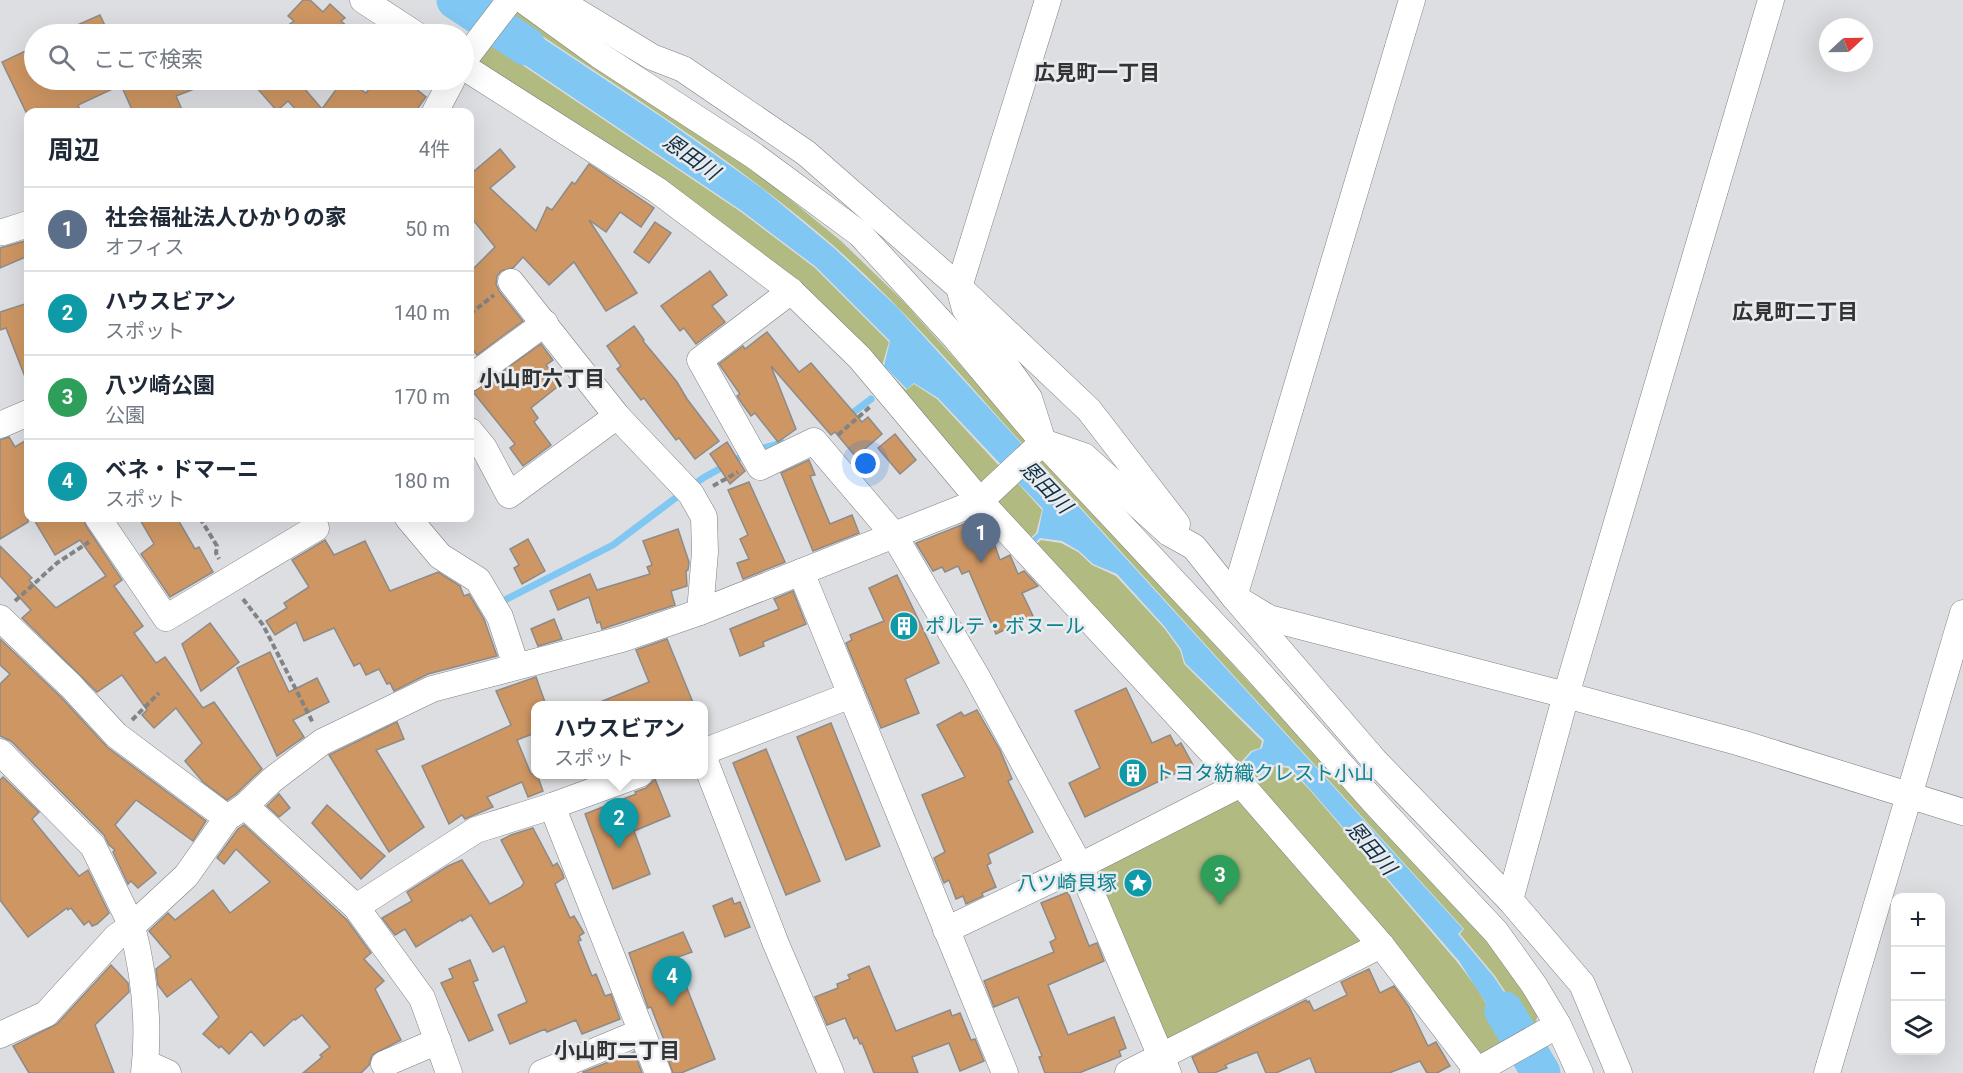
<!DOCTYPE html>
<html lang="ja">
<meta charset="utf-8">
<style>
:root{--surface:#fff;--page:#f6f6f7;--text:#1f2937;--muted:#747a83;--line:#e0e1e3;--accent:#1d58aa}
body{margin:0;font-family:Roboto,"Noto Sans JP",sans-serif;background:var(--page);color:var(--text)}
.controls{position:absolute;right:18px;bottom:18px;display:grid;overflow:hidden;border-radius:12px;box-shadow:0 6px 24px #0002}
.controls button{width:54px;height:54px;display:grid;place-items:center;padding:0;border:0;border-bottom:2px solid var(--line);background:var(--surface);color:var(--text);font:30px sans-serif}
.compass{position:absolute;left:1819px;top:18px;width:54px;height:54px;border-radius:50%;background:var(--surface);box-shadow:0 6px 24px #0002;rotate:68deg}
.you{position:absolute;left:866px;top:464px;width:21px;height:21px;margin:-15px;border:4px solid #fff;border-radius:50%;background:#1a73e8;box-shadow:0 0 0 9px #1a73e833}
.badge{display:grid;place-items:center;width:39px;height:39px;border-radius:50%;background:var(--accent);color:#fff;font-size:20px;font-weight:700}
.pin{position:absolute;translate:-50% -50px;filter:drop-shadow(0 2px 3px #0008)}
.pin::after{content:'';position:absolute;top:32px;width:21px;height:18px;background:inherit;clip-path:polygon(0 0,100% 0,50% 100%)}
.popup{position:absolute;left:531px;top:701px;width:177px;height:78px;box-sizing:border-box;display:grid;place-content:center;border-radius:12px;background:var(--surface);filter:drop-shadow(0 2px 4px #0005);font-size:20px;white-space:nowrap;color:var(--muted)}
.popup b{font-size:22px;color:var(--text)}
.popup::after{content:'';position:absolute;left:50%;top:100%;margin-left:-12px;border:12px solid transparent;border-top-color:var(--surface)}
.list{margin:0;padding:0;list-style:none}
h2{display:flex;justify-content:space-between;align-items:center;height:78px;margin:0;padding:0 24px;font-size:26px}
h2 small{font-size:20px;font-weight:400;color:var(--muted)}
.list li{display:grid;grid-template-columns:39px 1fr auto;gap:18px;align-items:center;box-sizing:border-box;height:84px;padding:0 24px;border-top:2px solid var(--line)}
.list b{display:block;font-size:22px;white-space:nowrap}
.list p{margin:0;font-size:20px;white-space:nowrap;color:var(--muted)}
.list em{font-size:20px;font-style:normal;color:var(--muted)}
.icon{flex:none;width:33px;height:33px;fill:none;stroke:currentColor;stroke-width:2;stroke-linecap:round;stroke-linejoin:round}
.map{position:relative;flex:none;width:1963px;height:1073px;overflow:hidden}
.search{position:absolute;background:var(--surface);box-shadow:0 6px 24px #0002;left:24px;top:24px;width:450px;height:66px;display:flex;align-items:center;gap:15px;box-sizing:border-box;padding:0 21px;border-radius:33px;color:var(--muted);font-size:22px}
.panel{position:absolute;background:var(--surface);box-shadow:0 6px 24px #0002;left:24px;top:108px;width:450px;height:414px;border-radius:12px}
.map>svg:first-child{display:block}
.green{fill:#b0ba81}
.water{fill:#81c7f3}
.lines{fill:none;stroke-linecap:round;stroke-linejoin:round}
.stream{stroke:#81c7f3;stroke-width:7}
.river{stroke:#81c7f3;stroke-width:39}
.building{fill:#ce9663;stroke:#8d8a88;stroke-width:1.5}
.minor-casing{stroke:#7f8083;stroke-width:27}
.path{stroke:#818385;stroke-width:4;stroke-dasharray:6 3;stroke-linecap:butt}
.minor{stroke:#fff;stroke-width:26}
.labels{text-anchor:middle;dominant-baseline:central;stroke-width:5;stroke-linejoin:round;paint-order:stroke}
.culture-label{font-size:20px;fill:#0d838f;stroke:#e9ebef;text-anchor:start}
.neighbourhood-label{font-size:21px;font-weight:bold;fill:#323334;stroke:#e9ebef}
.water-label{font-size:21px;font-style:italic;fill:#0f2f42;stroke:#e9ebef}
</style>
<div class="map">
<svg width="1963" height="1073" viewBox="0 0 1963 1073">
<rect width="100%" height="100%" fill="#dcdee1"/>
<g class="green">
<path d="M513,8L672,112L769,182L841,241L903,301L1031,444L1026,448C964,379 904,308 835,247C734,159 620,88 509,14Z"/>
<path d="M488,42L741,212L815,268L889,342L882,366L906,390L914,384L937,399L1003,470L981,491L880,373L471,64Z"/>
<path d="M1041,454L1269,704L1471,920L1538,1013L1536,1022L1528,1026L1495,976L1460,934L1464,929L1036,458Z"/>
<path d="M1015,480L1042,510L1036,533L1027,541L992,501Z"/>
<path d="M1041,540L1061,543L1078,552L1092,565L1116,576L1164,628L1180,650L1184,664L1262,741L1260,748L1251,751L1242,761L1259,777L1273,766L1288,768L1308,788L1458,963L1476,987L1508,1040L1482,1055L1470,1044L1033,547Z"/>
<path d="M1238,799L1365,941L1166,1042L1093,869Z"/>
</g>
<path class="water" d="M508,15L666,120L763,189L834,248L897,307L1463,929L1458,934L1494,977L1527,1027L1509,1039L1459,961L1309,788L1289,766L1272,765L1260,775L1244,761L1252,752L1262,748L1264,740L1185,663L1181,649L1165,627L1117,574L1093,564L1079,551L1062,541L1040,538L1032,546L1028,542L1038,533L1043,509L938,398L914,383L907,389L884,366L890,341L816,267L742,211L489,41Z"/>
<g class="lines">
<g class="stream">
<path d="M846,418L871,399"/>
<path d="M756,450L783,443"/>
<path d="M691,487L703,478L746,454"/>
<path d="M497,604L613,545L682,493"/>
</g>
<g class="river">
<path d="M456,0L526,46"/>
<path d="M1504,1011L1541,1073"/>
</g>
</g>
<g class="building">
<path d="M303,0H310L323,12L330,4L345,18L341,21L356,34H276L294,21L288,16Z"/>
<path d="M100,15L109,34H57Z"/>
<path d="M34,47V80L215,81L176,96L183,112H133L121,85L78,105L81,112H26L2,62Z"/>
<path d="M250,80H297L322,109L343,80H347L366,93L376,80H405L426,97L415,112H298L288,101L277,111Z"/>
<path d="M500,149L515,167L490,188L536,231L547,207L552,210L572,182L575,184L589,164L654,208L641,227L620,212L606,232L589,220L637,293L606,311L574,262L549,285L523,257L513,268L501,271L497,276L496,284L499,291L523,321L477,355L470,346V272L495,247L470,216V169L473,172Z"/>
<path d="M655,222L671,233L649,263L634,252Z"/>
<path d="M28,240V256L0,268V248Z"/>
<path d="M710,271L727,295L712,306L725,322L696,344L684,328L680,331L661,306Z"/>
<path d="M28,303V382H27L6,328L0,330V312Z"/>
<path d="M634,326L644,340L643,341L677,382L687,399L719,441L695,459L679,438L676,440L644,398L641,400L617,369L621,366L607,346Z"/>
<path d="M767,332L799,372L811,363L862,422L868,417L882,434L856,457L835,432L831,435L771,366L796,429L778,442L755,413L751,416L743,405L737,396L740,394L719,364L743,346L745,349Z"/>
<path d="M541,344L553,360L546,365L561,384L531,408L538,418L534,422L551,445L523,466L510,448L515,444L473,392Z"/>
<path d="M895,434L916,460L900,474L878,448Z"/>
<path d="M9,437L15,447L28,439V522L0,539V440Z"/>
<path d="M727,442L745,471L730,484L710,454Z"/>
<path d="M809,460L815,475L810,476L830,524L852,515L859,533L813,551L781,473Z"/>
<path d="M749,482L785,562L743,579L737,563L749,559L740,539L748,535L728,490Z"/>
<path d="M33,518H83L86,526L122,580L114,586L143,626L134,633L156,663L165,657L203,708L214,702L262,769L236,794L227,800L203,782L185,761L202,743L176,708L154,728L142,715L147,710L122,675L97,692L22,618L31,610L0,576V546L32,578L29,580L56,608L106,576L80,540L55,555Z"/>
<path d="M139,518H177L195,549L199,547L213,572L170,597L141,554L154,544Z"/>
<path d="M964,524L972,542L993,540L1000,560L1010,555L1018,574L1024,571L1038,586L1022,593L1033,616L996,634L969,571L962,574L958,566L945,572L942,567L933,571L916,543Z"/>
<path d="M678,529L689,562L688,570L686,571L687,586L671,591L675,605L602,629L600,622L597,623L589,597L558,610L550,591L590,574L597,590L650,574L647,567L652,565L643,541Z"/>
<path d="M528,539L545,571L522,584L514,568L519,565L510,549Z"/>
<path d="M325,540L334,555L365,541L390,591L438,572L460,586L464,596L469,594L484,619L497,656L428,674L394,691L390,683L387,684L379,669L366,675L360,663L354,666L334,628L304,641L296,622L275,635L266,621L287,608L284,603L309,587L292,560Z"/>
<path d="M897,575L939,663L905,679L919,713L881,728L846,643L852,640L850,635L884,621L869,588Z"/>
<path d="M793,591L806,624L763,642L764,646L740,656L730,629L779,609L774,599Z"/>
<path d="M554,619L562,639L538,646L531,629Z"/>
<path d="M210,623L239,662L201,691L182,644Z"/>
<path d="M0,639L60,696L107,747L206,821L193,841L136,800L115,825L156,873L138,888L131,881L128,884L113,852L115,850L109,845L104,835L11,741L0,736V684L10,674L0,665Z"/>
<path d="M667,639L694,705H593L649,682L636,650Z"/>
<path d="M270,652L289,692L317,678L329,702L293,720L304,737L277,756L237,668Z"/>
<path d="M536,677L546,705H535V733L517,740L531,774H537L543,791L528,797L522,782L487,797L493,807L465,819L462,815L449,824L422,766L511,725L496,691Z"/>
<path d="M1126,688L1152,743L1170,735L1176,746L1181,743L1193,765L1085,817L1069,783L1100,768L1075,711Z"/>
<path d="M977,710L1000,750L1012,779L1008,781L1033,832L988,854L991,863L987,865L996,887L982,893L983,896L966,904L963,896L956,899L949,880L944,883L934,858L945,852L922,795L965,777L937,725L961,712L964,716Z"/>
<path d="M397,722L404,739L376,750L424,827L389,852L329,755Z"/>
<path d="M831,723L880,846L846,860L797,737Z"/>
<path d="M766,749L820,881L786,895L733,763Z"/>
<path d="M3,777L39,812L32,819L79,876L88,870L109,913L97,924L92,926L89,921L84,925L71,908L68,910L67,908L28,937L0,900V780Z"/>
<path d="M655,779L670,816L634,831L650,874L613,889L585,814L636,794L635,792L646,788Z"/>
<path d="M279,794L290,808L279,817L267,806Z"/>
<path d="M327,805L385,856L361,879L312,823Z"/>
<path d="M244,825L347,920L371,953L364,959L384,981L375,989L401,1040L372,1055L369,1065L361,1073H303L322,1057L320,1055L330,1047L302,1015L295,1020L294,1019L264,1046L251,1031L229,1054L221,1046L219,1048L203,1034L219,1017L191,979L167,997L158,985L156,969L171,957L149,931L168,913L175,920L213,890L230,913L270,882L236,849L224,864L217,858L238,829Z"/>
<path d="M533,828L553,866L557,863L562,872L564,878L555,884L570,918L574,916L584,933L579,936L581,940L578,941L592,976L596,974L605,996L611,994L620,1019L582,1034L576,1020L547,1032L545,1029L510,1044L498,1015L527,1002L504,946L493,952L471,915L462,921V919L416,947L405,929L395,935L382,918L412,901L407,892L448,866L462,860L490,904L521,887L524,883L501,840L511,835Z"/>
<path d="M1068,892L1089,946L1097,943L1104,961L1048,985L1068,1035L1114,1017L1126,1048L1119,1051L1121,1056L1079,1073H1045L1039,1057L1042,1056L1018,997L994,1007L984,981L1054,952L1050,942L1056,939L1041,903Z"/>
<path d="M732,898L734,904L740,902L750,927L725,937L713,906Z"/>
<path d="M683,932L692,952L675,958L715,1059L681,1073H673L661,1041L664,1040L651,1007L648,1008L629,953Z"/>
<path d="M470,960L478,980L473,982L493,1030L469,1041L441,983L453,978L449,969Z"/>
<path d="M111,965L128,983L129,992L95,1025L114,1073H29L13,1046L57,1024Z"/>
<path d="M869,966L896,1031L950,1010L952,1016L960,1013L971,1040L975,1039L984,1061L960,1071L949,1043L912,1057L918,1073H874L862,1043L860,1044L857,1037L854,1039L845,1018L827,1025L815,997L838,988L837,984L850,979L848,975Z"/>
<path d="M1369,969L1380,993L1394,986L1409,1007L1428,1046L1436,1042L1450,1066L1437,1073H1427L1420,1061L1389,1073H1316L1310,1058L1276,1073H1266L1257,1052L1225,1065L1227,1068L1214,1073H1199L1192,1057L1306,1000L1307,1002L1309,1001L1314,1011L1347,995L1341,982Z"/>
<path d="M634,1052L642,1073H584L583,1072Z"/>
</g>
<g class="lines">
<g class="minor-casing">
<g id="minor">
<path d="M363,0L415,34"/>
<path d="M523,0L599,55L753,155L860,234L953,335L1043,442L1253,666L1376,804L1496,932L1534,985L1558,1025L1580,1073"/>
<path d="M527,0L566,5L652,57L683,69L806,153L959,287L1089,410L1177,524"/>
<path d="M1048,0L959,287L965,309L1029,398L1043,442L1084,456L1169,533L1194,547L1234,597L1269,618L1566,695L1741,743L1963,812"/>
<path d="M1412,0L1234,597L1375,761L1510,900L1566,695L1771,0"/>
<path d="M464,60L510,0"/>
<path d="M464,67L657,190L791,291L860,358L980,501L1241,784L1381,945L1479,1073"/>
<path d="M435,112L452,80"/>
<path d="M3,232L28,224"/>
<path d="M511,282L617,416L691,494L704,517L705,552L700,612"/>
<path d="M791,291L700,360L760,467L814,441L894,535L977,677L1080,866L1168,1073"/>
<path d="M470,378L545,323"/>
<path d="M0,425L28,413"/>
<path d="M470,431L484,448L509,495L617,416"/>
<path d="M98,518L166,618L316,528"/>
<path d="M408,518L440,556L478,580L500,617L516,666"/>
<path d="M801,572L1005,1073"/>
<path d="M0,618L71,686L116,735L227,818"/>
<path d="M0,752L93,846L132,926L116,937L46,1014L0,1035"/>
<path d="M703,752L851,695"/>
<path d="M703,756L776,944L831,1073"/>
<path d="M640,774L552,806L658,1073"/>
<path d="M245,806L272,780L322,742L432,689L622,639L700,612L980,501L1043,442"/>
<path d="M1510,900L1582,984L1619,1073"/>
<path d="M356,907L476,830L552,806"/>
<path d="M946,930L1080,866L1241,784"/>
<path d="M146,1063L168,1073"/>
<path d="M384,1064L438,1041"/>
<path d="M144,1073C150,1024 144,973 132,926L186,876L227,818L245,806L356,907L422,998L449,1073"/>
<path d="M542,1073L641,1032"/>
<path d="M1128,1073L1381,945"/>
<path d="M1473,1073L1558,1025"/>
<path d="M1827,1073L1963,613"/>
</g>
</g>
<g class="path">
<path d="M470,314L494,295"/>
<path d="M838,435L871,406"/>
<path d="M713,486L738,472"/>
<path d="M200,518L217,546L216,553L219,559"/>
<path d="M243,599L263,625L313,723"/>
<path d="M15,601L57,563L89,542"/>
<path d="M132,720L159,693"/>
</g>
<use href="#minor" class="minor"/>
</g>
<defs>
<g id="building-disc" transform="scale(1.5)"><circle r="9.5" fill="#0f9aa8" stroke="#e9ebef"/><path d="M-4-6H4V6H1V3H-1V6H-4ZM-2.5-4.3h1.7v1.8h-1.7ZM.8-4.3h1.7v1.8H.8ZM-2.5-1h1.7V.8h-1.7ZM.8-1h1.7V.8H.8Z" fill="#fff"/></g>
<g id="sight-disc" transform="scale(1.5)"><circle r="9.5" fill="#0f9aa8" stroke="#e9ebef"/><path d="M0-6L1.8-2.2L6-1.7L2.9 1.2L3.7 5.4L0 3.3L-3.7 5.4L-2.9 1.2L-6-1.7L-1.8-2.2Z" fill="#fff"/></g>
</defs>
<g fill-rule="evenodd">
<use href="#building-disc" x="904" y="626"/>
<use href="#building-disc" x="1133" y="773"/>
<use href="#sight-disc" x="1138" y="883"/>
</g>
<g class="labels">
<g class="culture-label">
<text x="925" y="626">ポルテ・ボヌール</text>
<text x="1154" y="773">トヨタ紡織クレスト小山</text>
<text x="1117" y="883" text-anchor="end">八ツ崎貝塚</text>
</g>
<g class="neighbourhood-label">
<text x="1097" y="73">広見町一丁目</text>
<text x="1795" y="312">広見町二丁目</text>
<text x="542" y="379">小山町六丁目</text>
<text x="617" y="1051">小山町二丁目</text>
</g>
<g class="water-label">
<text transform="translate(691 157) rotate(35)">恩田川</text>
<text transform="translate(1046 487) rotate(46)">恩田川</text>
<text transform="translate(1371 848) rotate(49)">恩田川</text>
</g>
</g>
</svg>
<div class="controls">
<button>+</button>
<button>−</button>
<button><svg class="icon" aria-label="layers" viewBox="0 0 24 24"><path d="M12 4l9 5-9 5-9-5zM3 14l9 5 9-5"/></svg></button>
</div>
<svg class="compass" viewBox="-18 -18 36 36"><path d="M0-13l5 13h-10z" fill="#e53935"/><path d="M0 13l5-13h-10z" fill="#747a83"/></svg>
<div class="you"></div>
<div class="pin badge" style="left:981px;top:563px;background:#5c6f8a">1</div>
<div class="pin badge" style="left:619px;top:848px;background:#0f9aa8">2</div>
<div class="popup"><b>ハウスビアン</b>スポット</div>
<div class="pin badge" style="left:1220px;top:905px;background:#2e9e5b">3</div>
<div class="pin badge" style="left:672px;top:1006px;background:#0f9aa8">4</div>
<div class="search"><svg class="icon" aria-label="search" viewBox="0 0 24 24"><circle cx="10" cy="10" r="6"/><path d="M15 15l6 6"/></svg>ここで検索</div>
<section class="panel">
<h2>周辺<small>4件</small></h2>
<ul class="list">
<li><span class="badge" style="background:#5c6f8a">1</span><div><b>社会福祉法人ひかりの家</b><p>オフィス</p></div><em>50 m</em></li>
<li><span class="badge" style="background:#0f9aa8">2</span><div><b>ハウスビアン</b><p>スポット</p></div><em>140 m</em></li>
<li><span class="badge" style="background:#2e9e5b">3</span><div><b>八ツ崎公園</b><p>公園</p></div><em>170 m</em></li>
<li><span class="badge" style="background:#0f9aa8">4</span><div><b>ベネ・ドマーニ</b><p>スポット</p></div><em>180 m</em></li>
</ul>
</section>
</div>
